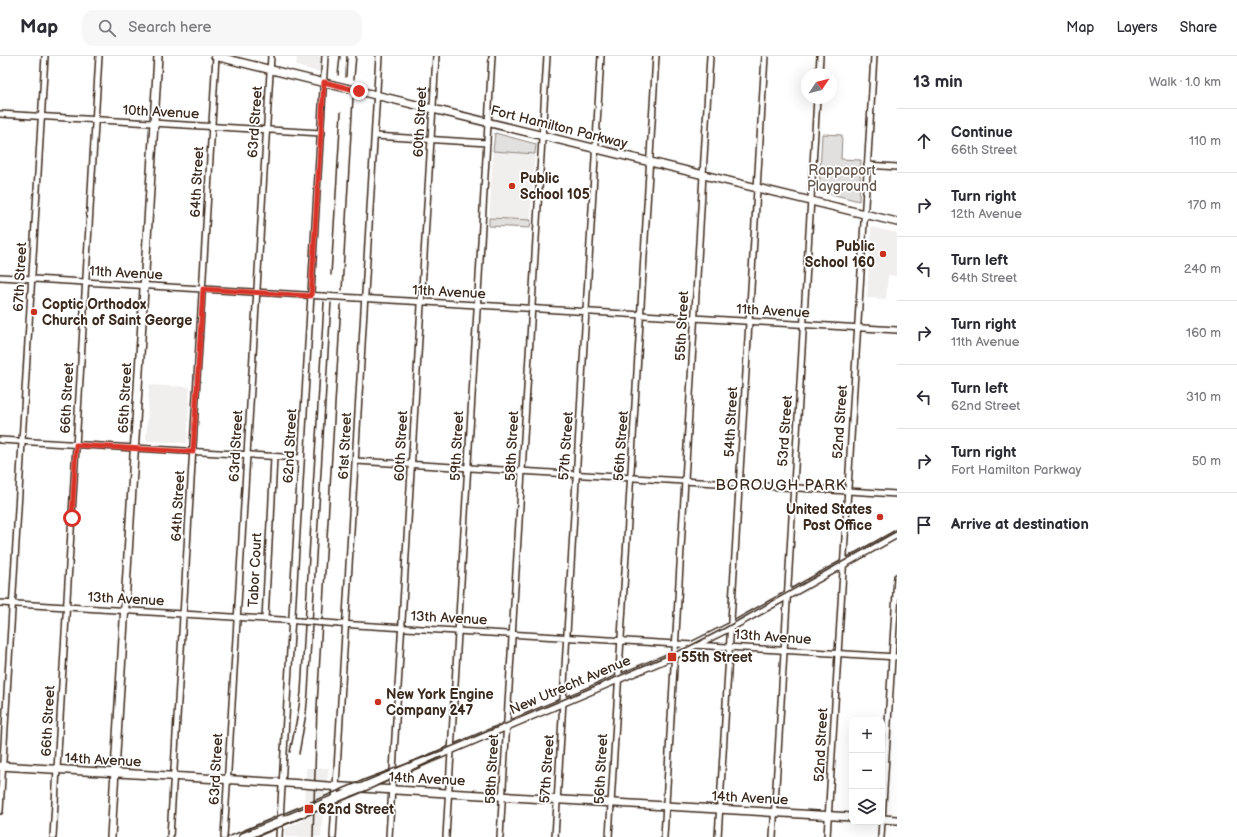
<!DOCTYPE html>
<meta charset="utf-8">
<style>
:root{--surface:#fff;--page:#f7f7f7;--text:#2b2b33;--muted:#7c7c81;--line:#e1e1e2}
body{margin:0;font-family:"Balsamiq Sans",sans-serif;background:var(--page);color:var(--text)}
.controls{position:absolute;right:12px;bottom:12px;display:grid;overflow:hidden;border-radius:8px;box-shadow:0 4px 16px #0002}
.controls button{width:36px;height:36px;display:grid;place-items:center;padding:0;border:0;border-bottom:1px solid var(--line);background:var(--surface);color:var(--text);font:20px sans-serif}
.compass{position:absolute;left:801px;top:12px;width:36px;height:36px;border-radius:50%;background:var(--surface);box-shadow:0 4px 16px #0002;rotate:55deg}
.stop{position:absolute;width:12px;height:12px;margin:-9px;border:3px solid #d93025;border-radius:50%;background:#fff}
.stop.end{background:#d93025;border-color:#fff;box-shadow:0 1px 4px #0008}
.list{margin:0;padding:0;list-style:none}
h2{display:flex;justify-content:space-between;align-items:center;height:52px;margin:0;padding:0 16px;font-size:17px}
h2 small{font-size:13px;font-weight:400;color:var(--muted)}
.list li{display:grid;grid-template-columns:26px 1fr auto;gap:12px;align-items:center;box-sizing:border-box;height:64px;padding:0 16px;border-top:1px solid var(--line)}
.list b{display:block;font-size:15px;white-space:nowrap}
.list p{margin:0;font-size:13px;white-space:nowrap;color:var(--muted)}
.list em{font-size:13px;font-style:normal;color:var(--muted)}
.icon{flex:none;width:22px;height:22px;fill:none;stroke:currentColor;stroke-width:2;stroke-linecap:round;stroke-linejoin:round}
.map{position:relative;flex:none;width:897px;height:781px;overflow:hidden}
header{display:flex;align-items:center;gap:24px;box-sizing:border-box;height:56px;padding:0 20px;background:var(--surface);border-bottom:1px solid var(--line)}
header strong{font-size:19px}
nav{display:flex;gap:22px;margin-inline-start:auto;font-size:14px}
.search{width:280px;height:36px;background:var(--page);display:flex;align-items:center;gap:10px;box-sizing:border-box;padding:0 14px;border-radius:12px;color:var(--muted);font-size:15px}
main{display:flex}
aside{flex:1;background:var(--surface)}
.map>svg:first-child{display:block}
.built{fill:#f1efee}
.green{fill:#e2e0de;stroke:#8e857e}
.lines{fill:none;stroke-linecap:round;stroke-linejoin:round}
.street-casing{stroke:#3b2a1e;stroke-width:8}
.secondary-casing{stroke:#3b2a1e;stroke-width:10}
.street{stroke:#fff;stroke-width:5}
.secondary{stroke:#fff;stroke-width:7}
.rail{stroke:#3b2a1e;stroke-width:1.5}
.street-bridge-casing{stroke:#3b2a1e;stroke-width:8;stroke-linecap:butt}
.secondary-bridge-casing{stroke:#3b2a1e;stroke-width:10;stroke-linecap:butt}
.street-bridge{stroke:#fff;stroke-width:5}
.secondary-bridge{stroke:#fff;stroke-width:7}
.route{stroke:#d93025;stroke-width:5}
.poi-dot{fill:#c8321e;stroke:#fff;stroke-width:1.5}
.labels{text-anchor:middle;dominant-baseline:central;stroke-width:3.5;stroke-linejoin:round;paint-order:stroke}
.street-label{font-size:14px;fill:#3b2a1e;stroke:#fff}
.park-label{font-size:14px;fill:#65584e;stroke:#fff}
.poi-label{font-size:14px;font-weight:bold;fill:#3b2a1e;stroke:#fff;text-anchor:start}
.neighbourhood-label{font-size:15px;letter-spacing:1px;fill:#3b2a1e;stroke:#fff}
</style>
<header>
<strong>Map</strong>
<div class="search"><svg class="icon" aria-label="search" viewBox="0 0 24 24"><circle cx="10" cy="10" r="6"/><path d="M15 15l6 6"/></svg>Search here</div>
<nav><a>Map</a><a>Layers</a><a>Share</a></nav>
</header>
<main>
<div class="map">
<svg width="897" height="781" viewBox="0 0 897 781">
<rect width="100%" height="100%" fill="#fff"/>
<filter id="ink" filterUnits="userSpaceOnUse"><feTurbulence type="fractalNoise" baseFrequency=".025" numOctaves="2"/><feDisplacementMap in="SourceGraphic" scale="8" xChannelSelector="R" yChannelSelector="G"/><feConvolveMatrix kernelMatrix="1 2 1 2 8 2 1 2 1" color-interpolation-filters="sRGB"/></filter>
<g filter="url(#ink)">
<g class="built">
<path d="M297,0H321L320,16L296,10Z"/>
<path d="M493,95L535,98L530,172L489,170Z"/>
<path d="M871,171L897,177V220L888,219L886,243L867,242Z"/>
<path d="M149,329L190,331L187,387L146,385Z"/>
<path d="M306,712H329L323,756L321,781H285V774L287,771L303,765Z"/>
</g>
<g class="green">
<path d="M495,77L536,88L535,98L493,95Z"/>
<path d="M822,78L842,79L841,103L861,104L859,145L819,135Z"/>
<path d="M489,162L531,164L530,172L489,170Z"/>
</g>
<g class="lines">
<g class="street-casing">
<g id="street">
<path d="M819,18L820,0"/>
<path d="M0,58L321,77"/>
<path d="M375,80L487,87"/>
<path d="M867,109L897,111"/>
<path d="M0,221L322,240"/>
<path d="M357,242L897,274"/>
<path d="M0,384L301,402"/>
<path d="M356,405L897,438"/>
<path d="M271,464L274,401"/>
<path d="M0,547L299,565"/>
<path d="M265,563L270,467"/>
<path d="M339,568L897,601"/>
<path d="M0,755L45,0"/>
<path d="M53,781L99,0"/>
<path d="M170,781L216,0"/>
<path d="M224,781L271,0"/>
<path d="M279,781L325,0"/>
<path d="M333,781L379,0"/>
<path d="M389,781L436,0"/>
<path d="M446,781L492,0"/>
<path d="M500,781L547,0"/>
<path d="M555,781L601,0"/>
<path d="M609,781L656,0"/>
<path d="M664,781L710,0"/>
<path d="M718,781L765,0"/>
<path d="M773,781L817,42"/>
<path d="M827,781L874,0"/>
<path d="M881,781L897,521"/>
</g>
</g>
<g class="secondary-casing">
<g id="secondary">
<path d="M215,0L333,29"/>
<path d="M359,35L897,166"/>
<path d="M0,710L303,728"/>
<path d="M327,730L852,761"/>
<path d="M325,747L670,601L736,568L897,478"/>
<path d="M882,763L897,764"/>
<path d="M111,781L158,0"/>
<path d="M243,781L304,756"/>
</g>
</g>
<use href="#street" class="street"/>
<use href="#secondary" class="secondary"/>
<g class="rail">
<path d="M338,19L340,0"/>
<path d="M346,21L347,0"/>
<path d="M354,23L356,0"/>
<path d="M331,219L341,56"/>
<path d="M342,234L353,42"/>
<path d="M290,696L298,657L301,636L324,246"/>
<path d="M299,698L306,658L308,637L331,247"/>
<path d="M228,781L366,723L441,695L688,591L725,572L897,475"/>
<path d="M256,781L370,733L441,701"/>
<path d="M313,781L317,650L341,248"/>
</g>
<g class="street-bridge-casing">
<g id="street-bridge">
<path d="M322,240L357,242"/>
<path d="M299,565L339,568"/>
</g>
</g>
<g class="secondary-bridge-casing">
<g id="secondary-bridge">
<path d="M333,29L359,35"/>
<path d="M303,728L327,730"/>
<path d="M304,756L325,747"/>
</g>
</g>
<use href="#street-bridge" class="street-bridge"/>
<use href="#secondary-bridge" class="secondary-bridge"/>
</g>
</g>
<g class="lines" filter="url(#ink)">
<path class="route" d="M72,462L76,389L193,396L203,233L311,240L324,26L359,35"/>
</g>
<g class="poi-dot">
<circle cx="512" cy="130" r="4"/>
<circle cx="883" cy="198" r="4"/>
<circle cx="34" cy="256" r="4"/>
<circle cx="880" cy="461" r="4"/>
<rect x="667" y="596" width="10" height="10" rx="2"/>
<circle cx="378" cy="646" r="4"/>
<rect x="304" y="748" width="10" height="10" rx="2"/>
</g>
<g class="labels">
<g class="street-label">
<text transform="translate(161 56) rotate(3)">10th Avenue</text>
<text transform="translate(255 66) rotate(-86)">63rd Street</text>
<text transform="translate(420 66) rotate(-87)">60th Street</text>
<text transform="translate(559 71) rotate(14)">Fort Hamilton Parkway</text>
<text transform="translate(197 126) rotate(-87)">64th Street</text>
<text transform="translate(126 217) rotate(3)">11th Avenue</text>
<text transform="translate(20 221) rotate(-87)">67th Street</text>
<text transform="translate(449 236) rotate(3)">11th Avenue</text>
<text transform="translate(773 255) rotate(3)">11th Avenue</text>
<text transform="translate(682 270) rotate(-87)">55th Street</text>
<text transform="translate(67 342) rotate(-87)">66th Street</text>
<text transform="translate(125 342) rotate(-87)">65th Street</text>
<text transform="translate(731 366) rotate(-87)">54th Street</text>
<text transform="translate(840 366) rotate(-86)">52nd Street</text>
<text transform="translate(785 375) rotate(-86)">53rd Street</text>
<text transform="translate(236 390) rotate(-87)">63rd Street</text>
<text transform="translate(290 390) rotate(-87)">62nd Street</text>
<text transform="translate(345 390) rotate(-87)">61st Street</text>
<text transform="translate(401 390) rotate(-87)">60th Street</text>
<text transform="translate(457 390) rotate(-87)">59th Street</text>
<text transform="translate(512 390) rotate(-87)">58th Street</text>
<text transform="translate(566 390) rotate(-86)">57th Street</text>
<text transform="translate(621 390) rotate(-86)">56th Street</text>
<text transform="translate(178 450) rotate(-87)">64th Street</text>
<text transform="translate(255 514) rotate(-87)">Tabor Court</text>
<text transform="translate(126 543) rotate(3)">13th Avenue</text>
<text transform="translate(449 562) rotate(3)">13th Avenue</text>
<text transform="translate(773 581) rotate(4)">13th Avenue</text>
<text transform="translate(570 629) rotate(-23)">New Utrecht Avenue</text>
<text transform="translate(48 665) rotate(-87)">66th Street</text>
<text transform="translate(821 689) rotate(-87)">52nd Street</text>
<text transform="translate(103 704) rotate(3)">14th Avenue</text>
<text transform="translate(216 713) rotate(-87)">63rd Street</text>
<text transform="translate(492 713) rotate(-87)">58th Street</text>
<text transform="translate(547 713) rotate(-86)">57th Street</text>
<text transform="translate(601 713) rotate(-87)">56th Street</text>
<text transform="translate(427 723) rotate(3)">14th Avenue</text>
<text transform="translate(750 742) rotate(3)">14th Avenue</text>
</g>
<g class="park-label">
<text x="842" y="114">Rappaport<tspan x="842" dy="16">Playground</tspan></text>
</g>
<g class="poi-label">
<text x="520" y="122">Public<tspan x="520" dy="16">School 105</tspan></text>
<text x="875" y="190" text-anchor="end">Public<tspan x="875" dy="16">School 160</tspan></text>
<text x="42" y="248">Coptic Orthodox<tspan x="42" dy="16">Church of Saint George</tspan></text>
<text x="872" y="453" text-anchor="end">United States<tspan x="872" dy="16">Post Office</tspan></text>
<text x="681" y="601">55th Street</text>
<text x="386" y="638">New York Engine<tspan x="386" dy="16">Company 247</tspan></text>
<text x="318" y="753">62nd Street</text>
</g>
<g class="neighbourhood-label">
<text x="781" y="429">BOROUGH PARK</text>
</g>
</g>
</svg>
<div class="controls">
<button>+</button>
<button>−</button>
<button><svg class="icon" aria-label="layers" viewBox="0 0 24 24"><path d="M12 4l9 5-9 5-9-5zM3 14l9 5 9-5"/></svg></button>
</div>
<svg class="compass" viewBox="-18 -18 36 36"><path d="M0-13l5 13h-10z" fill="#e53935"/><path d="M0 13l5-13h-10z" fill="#7c7c81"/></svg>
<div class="stop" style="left:72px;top:462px"></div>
<div class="stop end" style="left:359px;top:35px"></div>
</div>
<aside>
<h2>13 min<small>Walk · 1.0 km</small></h2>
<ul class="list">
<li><svg class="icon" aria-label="ahead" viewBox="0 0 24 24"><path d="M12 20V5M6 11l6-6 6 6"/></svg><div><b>Continue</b><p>66th Street</p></div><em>110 m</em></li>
<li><svg class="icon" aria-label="right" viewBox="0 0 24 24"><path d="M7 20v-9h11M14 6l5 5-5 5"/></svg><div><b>Turn right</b><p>12th Avenue</p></div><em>170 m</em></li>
<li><svg class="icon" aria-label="left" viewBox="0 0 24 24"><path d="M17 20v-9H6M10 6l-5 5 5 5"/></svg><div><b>Turn left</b><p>64th Street</p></div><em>240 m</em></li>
<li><svg class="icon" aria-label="right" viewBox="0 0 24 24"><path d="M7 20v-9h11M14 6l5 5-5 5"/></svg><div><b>Turn right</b><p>11th Avenue</p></div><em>160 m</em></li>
<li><svg class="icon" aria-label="left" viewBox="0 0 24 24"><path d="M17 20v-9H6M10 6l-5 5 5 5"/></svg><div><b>Turn left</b><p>62nd Street</p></div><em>310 m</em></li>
<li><svg class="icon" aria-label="right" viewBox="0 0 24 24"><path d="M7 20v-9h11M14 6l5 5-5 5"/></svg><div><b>Turn right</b><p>Fort Hamilton Parkway</p></div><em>50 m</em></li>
<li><svg class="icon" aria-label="arrive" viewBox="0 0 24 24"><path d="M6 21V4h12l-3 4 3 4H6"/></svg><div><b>Arrive at destination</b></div></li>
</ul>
</aside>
</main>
